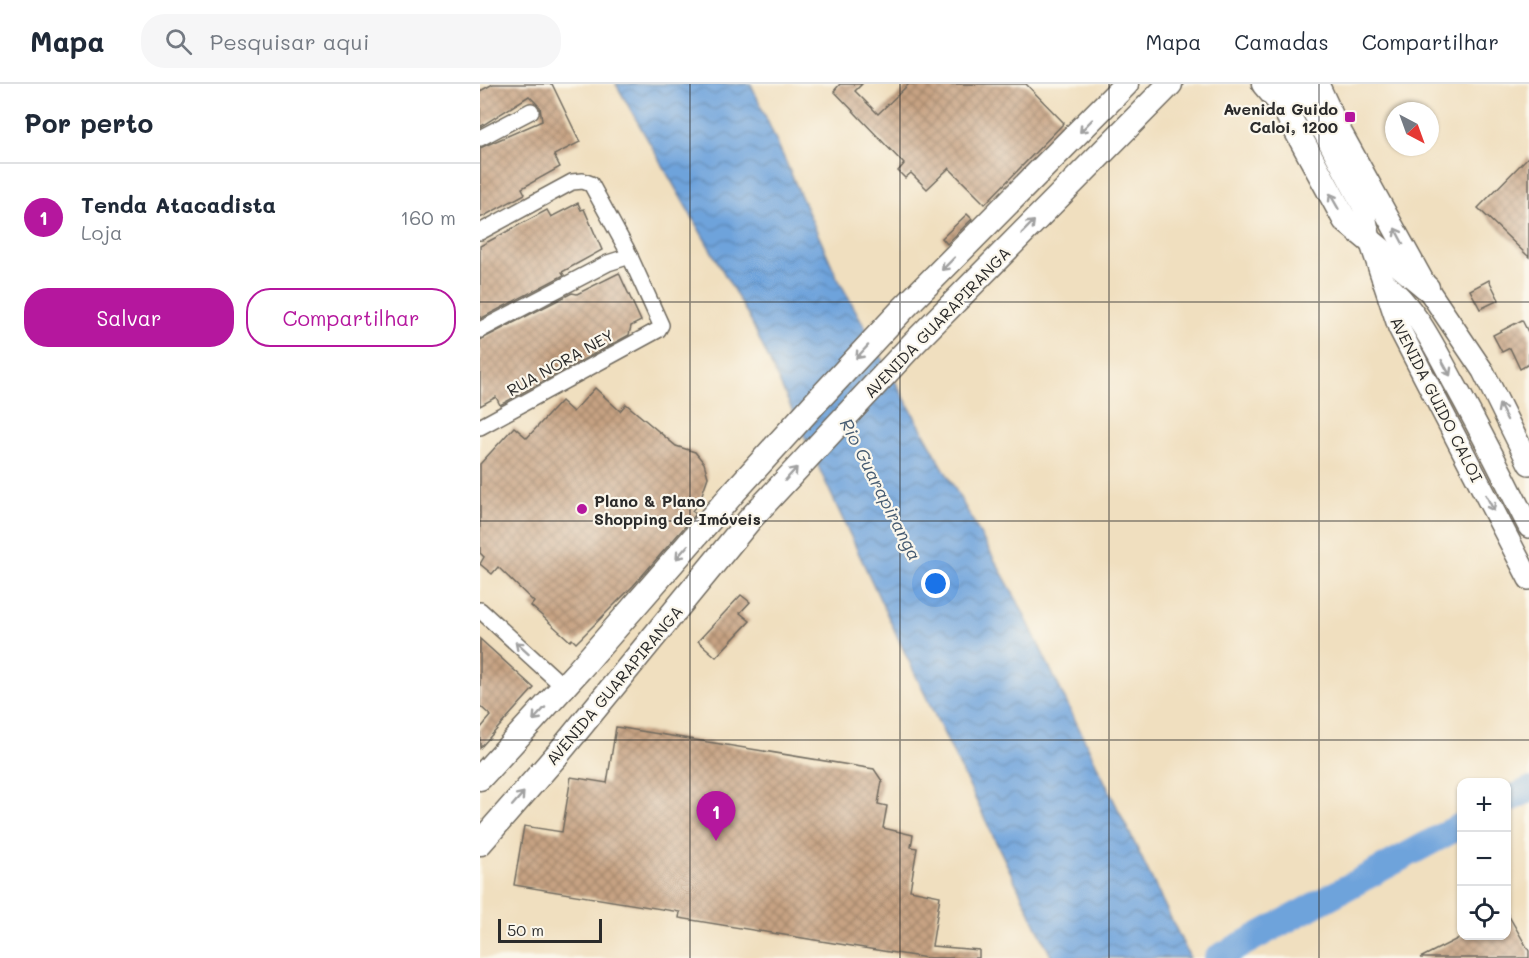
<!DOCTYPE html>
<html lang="pt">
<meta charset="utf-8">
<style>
:root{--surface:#fff;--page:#f6f6f7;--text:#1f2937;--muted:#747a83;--line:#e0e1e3;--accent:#b5179e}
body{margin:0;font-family:Mali,sans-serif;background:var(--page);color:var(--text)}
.controls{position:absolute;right:18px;bottom:18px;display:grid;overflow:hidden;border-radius:12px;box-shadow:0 2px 4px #0004}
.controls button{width:54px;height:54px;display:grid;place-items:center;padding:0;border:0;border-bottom:2px solid var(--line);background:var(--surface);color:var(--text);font:30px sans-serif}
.compass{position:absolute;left:905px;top:18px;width:54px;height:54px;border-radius:50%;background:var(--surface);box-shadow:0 2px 4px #0004;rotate:139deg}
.scale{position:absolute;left:18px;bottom:15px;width:104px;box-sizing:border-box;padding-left:6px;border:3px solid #2b2b2b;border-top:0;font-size:16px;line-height:21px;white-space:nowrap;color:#2b2b2b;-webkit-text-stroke:4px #fbf7ec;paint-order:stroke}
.you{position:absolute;left:456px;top:500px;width:21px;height:21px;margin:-15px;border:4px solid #fff;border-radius:50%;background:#1a73e8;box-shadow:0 0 0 9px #1a73e833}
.badge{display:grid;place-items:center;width:39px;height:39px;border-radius:50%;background:var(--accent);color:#fff;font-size:20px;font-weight:700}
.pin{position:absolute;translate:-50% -50px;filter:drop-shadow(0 2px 3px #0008)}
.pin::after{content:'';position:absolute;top:32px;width:21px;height:18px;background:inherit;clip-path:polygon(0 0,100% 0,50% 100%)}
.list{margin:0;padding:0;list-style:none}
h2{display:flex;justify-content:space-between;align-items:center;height:78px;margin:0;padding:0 24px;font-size:26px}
h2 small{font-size:20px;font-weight:400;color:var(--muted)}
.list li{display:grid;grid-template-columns:39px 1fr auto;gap:18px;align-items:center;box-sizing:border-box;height:108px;padding:0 24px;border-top:2px solid var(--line)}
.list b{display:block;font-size:22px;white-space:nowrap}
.list p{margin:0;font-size:20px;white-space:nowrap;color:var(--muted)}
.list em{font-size:20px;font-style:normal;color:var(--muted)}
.actions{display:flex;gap:12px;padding:18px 24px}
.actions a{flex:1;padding:14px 0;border:2px solid var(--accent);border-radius:24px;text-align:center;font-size:21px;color:var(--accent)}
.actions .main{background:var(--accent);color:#fff}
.icon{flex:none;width:33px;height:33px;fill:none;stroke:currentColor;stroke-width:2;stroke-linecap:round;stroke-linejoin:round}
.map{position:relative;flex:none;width:1049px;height:874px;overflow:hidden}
header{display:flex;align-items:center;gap:36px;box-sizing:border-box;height:84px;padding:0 30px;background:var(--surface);border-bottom:2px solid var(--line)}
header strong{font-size:28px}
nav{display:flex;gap:33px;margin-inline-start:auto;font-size:21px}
.search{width:420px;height:54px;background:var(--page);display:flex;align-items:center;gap:15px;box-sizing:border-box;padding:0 21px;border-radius:24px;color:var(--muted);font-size:22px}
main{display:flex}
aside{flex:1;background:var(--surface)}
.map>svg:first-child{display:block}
.water{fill:url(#water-waves);stroke:#4c6783;stroke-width:1.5}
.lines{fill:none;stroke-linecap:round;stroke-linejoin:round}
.river{stroke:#6ea3db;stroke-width:26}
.building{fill:url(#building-cross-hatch)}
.street-casing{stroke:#706a5f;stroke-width:18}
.secondary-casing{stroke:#706a5f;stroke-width:24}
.primary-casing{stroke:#706a5f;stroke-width:27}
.street{stroke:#fff;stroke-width:15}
.secondary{stroke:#fff;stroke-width:21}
.primary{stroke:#fff;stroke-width:24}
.oneway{stroke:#a0a0a0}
.grid{fill:none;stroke:#2b2b2b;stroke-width:1.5;stroke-opacity:0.55}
.poi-dot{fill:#b5179e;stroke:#fbf7ec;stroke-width:2}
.labels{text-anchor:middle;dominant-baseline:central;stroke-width:4.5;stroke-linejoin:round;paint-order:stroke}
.poi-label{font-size:16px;font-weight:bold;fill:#2b2b2b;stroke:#fbf7ec;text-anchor:end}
.street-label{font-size:16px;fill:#2b2b2b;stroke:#fbf7ec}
.water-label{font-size:18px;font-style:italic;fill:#465b71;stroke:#fbf7ec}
</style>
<header>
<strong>Mapa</strong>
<div class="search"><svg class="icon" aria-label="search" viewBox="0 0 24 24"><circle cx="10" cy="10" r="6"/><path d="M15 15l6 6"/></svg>Pesquisar aqui</div>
<nav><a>Mapa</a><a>Camadas</a><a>Compartilhar</a></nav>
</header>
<main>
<aside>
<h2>Por perto<small></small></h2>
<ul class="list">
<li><span class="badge">1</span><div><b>Tenda Atacadista</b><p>Loja</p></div><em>160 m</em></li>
</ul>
<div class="actions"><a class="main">Salvar</a><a>Compartilhar</a></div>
</aside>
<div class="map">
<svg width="1049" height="874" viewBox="0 0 1049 874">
<defs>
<pattern id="water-waves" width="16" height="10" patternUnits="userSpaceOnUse" patternTransform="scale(1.5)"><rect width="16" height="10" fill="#6ea3db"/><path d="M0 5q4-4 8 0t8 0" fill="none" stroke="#5b85b2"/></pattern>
<pattern id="building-cross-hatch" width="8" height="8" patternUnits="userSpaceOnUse" patternTransform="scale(1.5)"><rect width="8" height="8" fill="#c7a383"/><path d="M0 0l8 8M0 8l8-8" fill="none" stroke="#a2856b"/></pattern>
</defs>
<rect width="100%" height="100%" fill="#fbf7ec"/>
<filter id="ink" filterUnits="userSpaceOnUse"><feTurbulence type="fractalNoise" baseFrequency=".0167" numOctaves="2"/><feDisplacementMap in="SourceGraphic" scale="12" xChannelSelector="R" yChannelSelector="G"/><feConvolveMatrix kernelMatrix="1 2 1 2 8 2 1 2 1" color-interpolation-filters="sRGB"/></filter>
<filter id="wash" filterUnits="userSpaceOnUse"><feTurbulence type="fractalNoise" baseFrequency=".008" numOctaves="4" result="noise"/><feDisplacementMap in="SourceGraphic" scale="24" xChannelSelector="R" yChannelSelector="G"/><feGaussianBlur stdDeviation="1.35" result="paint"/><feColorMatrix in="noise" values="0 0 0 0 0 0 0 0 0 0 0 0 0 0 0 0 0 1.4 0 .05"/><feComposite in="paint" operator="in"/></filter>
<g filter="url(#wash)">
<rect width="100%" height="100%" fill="#f0dfbf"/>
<path class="water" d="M136,0H271L357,193L538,518L710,874H572L424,567L269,233Z"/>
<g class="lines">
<g class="river">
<path d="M1026,717L1049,706"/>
<path d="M737,874L982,741"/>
</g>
</g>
<g id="blocks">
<g class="building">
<path d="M13,0H72L100,58L74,71L80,83L42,104L45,110L0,134V64L62,37L60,23L49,12L0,43V7Z"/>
<path d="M360,0H382L375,7L398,30L429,0H546L584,39L505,120L469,84L447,105L431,89L425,94L418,87L424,80L354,7Z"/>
<path d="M1049,72V173L998,124Z"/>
<path d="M98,119L101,126L104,125L122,166L82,188L84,191L0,235V162L67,126L71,133Z"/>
<path d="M487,130L492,135L467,160L462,154Z"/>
<path d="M139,189L161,237L151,242L149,251L20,321L16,313L0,322V256L92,209L97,210Z"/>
<path d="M1009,196L1019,216L1000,225L990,206Z"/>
<path d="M1042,236L1049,250V280L1040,285L1030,264L1022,268L1013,251Z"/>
<path d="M115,304L140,327L146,320L196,362L215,368L224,379L228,393L220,416L212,427L216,430L153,502L96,559L92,555L90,557L51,522L54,518L18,483L12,490L0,480L4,473L0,469V380L34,343L47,354L81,317L93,328Z"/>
<path d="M261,511L270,518L260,529L270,537L236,573L218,557Z"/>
<path d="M0,555L54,604L0,664V645L11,632L0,622Z"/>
<path d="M136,643L394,685L402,697L398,720L407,722L403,744L433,751L431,763L437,764L430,806L460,812L452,862L499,866V874H447L384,864L199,834L200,828L34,801L44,742L82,748L91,693L127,699Z"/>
<path d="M1026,827L1049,867V874H940L983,852H1026Z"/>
</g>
</g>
</g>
<g filter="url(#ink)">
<use href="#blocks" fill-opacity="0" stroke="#706a5f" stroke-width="1.5"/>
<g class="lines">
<g class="street-casing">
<g id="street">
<path d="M0,54L51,27"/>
<path d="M0,148L92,98L103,97L111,100L146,164L181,241L178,246L0,343"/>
<path d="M0,246L128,179L150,172"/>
<path d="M0,526L84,603"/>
</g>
</g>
<g class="secondary-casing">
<g id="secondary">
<path d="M838,0L856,39L947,204L1003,287L1049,380"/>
<path d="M820,3L883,122L891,160L919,244L1049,495"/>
<path d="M903,197C936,224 953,260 973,297C1000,345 1024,394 1049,443"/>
</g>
</g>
<g class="primary-casing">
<g id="primary">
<path d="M784,0L803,22L865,136L947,204"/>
<path d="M811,0L827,18"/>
<path d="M0,694L99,586L254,408L336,318L422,226L646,0"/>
<path d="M0,759L77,671L271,434L433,260L690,0"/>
</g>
</g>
<use href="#street" class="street"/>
<use href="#secondary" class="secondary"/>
<use href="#primary" class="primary"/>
</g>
<defs><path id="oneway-shaft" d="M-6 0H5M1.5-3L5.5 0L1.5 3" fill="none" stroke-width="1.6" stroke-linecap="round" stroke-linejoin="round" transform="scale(1.5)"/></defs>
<g class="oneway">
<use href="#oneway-shaft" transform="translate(606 42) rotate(134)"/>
<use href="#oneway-shaft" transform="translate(854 117) rotate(-120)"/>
<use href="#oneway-shaft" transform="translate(548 143) rotate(-45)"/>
<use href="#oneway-shaft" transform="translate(919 152) rotate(-118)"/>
<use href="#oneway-shaft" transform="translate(468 180) rotate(135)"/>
<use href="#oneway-shaft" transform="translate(382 268) rotate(133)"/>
<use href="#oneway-shaft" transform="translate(966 284) rotate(61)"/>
<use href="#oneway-shaft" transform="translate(1023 328) rotate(-117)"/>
<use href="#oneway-shaft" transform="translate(311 390) rotate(-48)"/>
<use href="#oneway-shaft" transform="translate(1010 419) rotate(63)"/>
<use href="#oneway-shaft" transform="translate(202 468) rotate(131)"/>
<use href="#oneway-shaft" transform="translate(42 564) rotate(-138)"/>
<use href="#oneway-shaft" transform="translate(59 630) rotate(133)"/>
<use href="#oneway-shaft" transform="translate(38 715) rotate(-49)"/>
</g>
</g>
<path class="grid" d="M210,0V874M420,0V874M629,0V874M839,0V874M0,218H1049M0,437H1049M0,656H1049"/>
<g class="poi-dot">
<rect x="864" y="27" width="12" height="12" rx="3"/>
<circle cx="102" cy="425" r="6"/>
</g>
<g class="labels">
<g class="poi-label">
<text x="858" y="24">Avenida Guido<tspan x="858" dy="18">Caloi, 1200</tspan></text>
<text x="114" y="416" text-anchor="start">Plano &amp; Plano<tspan x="114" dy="18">Shopping de Imóveis</tspan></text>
</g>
<g class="street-label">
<text transform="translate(457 238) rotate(-46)">AVENIDA GUARAPIRANGA</text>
<text transform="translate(80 278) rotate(-29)">RUA NORA NEY</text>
<text transform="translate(957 315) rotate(63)">AVENIDA GUIDO CALOI</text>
<text transform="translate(134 601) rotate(-50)">AVENIDA GUARAPIRANGA</text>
</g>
<g class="water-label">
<text transform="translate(401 405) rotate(63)">Rio Guarapiranga</text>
</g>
</g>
</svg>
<div class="controls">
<button>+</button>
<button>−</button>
<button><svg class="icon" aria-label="locate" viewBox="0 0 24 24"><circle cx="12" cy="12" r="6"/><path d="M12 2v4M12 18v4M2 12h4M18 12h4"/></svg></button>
</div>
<svg class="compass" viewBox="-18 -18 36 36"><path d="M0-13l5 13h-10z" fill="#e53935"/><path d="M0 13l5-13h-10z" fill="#747a83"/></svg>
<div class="scale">50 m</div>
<div class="you"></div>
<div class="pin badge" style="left:236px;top:757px">1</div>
</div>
</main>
